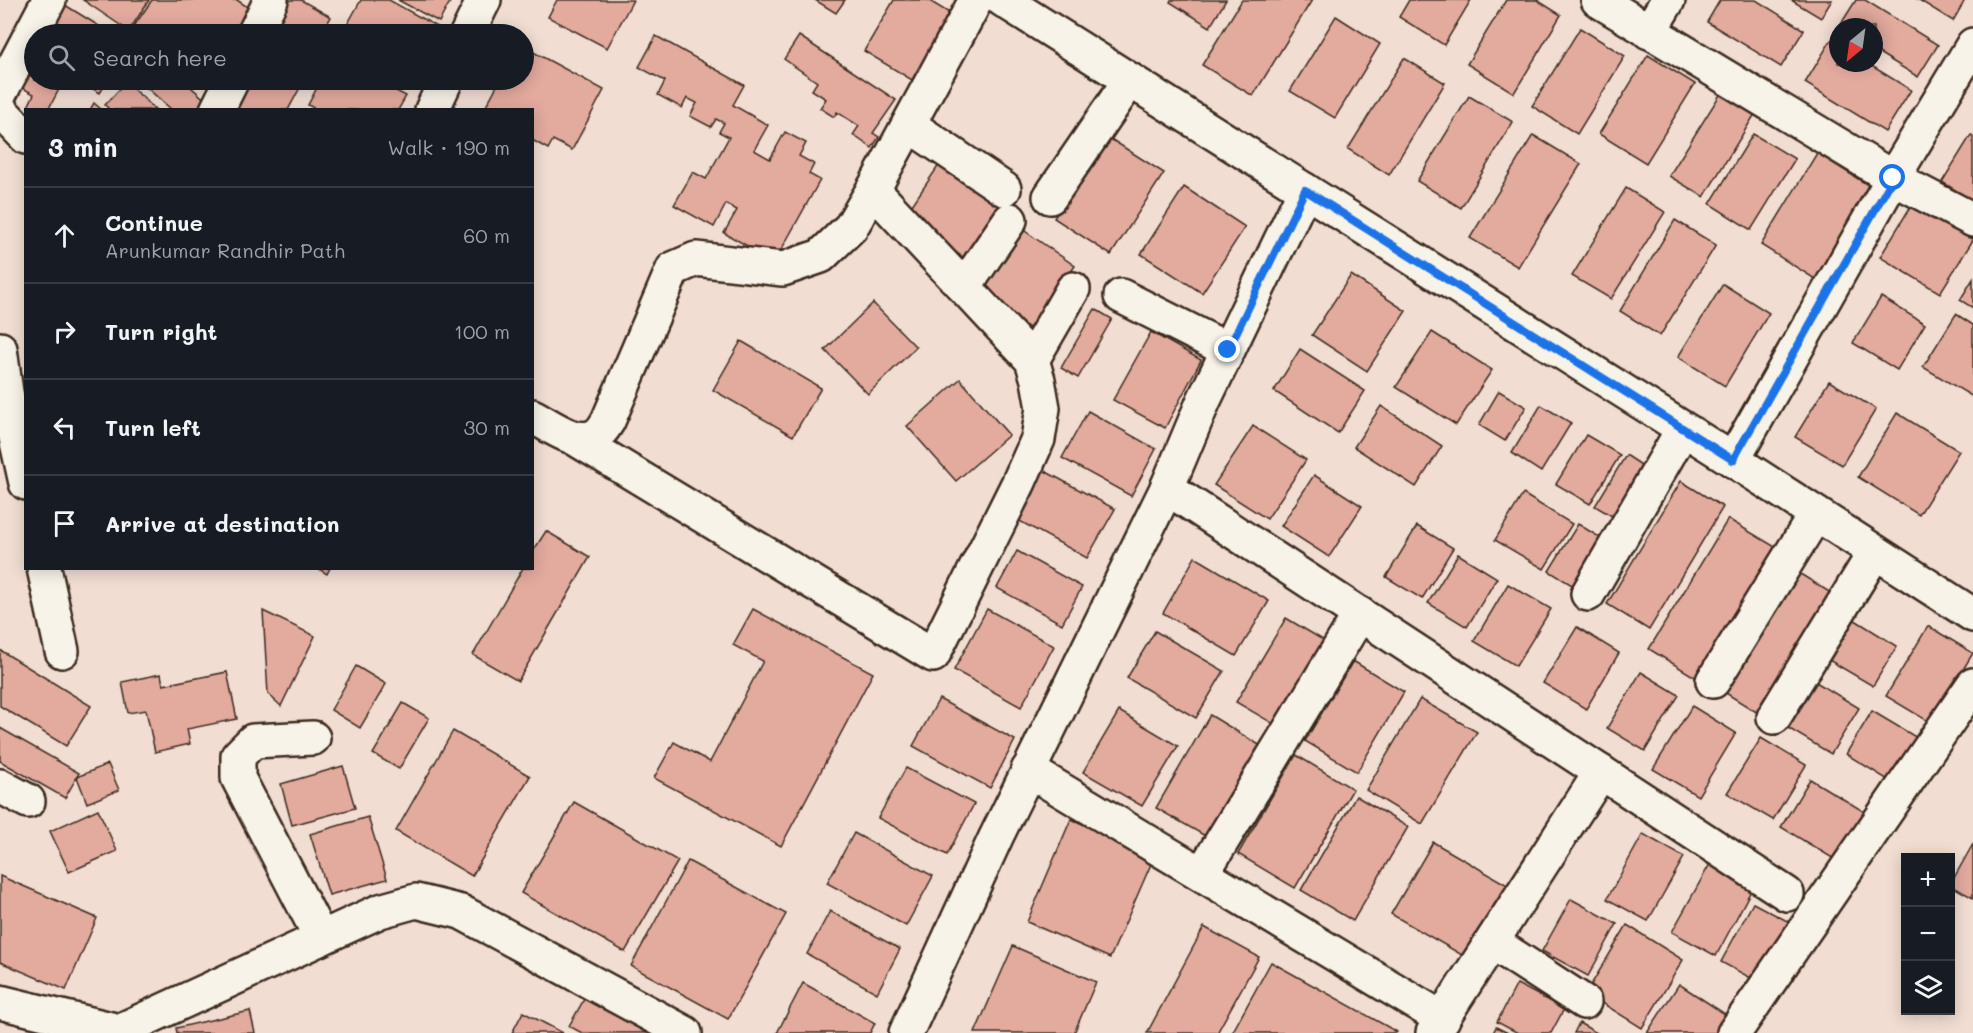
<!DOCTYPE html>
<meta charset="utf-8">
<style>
:root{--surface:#171b24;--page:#242831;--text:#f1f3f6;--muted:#9ea1a6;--line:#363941}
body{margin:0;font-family:Mali,sans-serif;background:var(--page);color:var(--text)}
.controls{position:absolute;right:18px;bottom:18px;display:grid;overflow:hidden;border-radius:0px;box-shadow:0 3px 15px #0003}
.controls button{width:54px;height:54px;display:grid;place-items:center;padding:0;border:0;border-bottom:2px solid var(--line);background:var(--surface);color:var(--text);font:30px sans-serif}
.compass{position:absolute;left:1829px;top:18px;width:54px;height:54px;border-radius:50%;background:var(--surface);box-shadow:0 3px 15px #0003;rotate:209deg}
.stop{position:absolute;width:18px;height:18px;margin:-14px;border:4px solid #1a73e8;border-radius:50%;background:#fff}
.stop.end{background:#1a73e8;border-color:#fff;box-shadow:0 2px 6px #0008}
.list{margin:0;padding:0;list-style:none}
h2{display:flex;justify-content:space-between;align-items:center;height:78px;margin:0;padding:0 24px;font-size:26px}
h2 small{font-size:20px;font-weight:400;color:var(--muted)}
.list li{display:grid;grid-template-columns:39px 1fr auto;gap:18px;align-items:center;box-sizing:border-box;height:96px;padding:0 24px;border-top:2px solid var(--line)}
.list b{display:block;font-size:22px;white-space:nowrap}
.list p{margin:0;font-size:20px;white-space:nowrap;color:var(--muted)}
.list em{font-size:20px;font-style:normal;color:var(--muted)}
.icon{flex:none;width:33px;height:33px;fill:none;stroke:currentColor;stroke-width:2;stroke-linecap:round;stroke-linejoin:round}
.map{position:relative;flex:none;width:1973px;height:1033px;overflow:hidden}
.search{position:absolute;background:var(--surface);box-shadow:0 3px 15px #0003;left:24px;top:24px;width:510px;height:66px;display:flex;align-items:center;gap:15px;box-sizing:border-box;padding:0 21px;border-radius:33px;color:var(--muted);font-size:22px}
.panel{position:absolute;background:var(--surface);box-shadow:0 3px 15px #0003;left:24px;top:108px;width:510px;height:462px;border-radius:0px}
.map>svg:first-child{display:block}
.building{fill:#e3aa9e;stroke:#3b2a1e;stroke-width:1.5}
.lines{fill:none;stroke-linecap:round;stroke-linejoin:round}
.minor-casing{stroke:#3b2a1e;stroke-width:38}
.minor{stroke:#f7f3e8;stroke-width:33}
.route{stroke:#1a73e8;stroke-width:8}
</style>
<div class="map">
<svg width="1973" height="1033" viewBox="0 0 1973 1033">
<rect width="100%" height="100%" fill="#f1ddd2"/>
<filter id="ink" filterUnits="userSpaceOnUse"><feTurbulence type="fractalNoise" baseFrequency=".0167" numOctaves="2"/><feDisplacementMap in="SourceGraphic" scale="12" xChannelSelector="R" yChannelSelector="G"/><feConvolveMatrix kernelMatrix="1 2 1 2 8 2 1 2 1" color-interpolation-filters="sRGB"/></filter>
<g filter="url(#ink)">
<g class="building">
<path d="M83,0H149L129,31Z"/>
<path d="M152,0H237L260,15L247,34H148L134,26Z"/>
<path d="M276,0H301L331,17L321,34H273L261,28Z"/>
<path d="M361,0H389L445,31L443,34H342Z"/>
<path d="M398,0H451L439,22Z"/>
<path d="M557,0H633L607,48L548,17Z"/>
<path d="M815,0H845L836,13Z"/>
<path d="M894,0H928L951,14L912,80L864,51Z"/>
<path d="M1171,0H1226L1210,27L1170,2Z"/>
<path d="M1242,0H1312L1253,96L1202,65Z"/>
<path d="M1409,0H1471L1444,45L1399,17Z"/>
<path d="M1506,0H1537L1561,15L1514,93L1467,64Z"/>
<path d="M1720,0H1756L1804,30L1781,67L1707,22Z"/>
<path d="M1791,0H1832L1821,18Z"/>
<path d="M1856,0H1865L1938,45L1918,77L1874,50V27H1839Z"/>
<path d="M1919,0H1965L1953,21Z"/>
<path d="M65,5L112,34H47Z"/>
<path d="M1336,16L1380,44L1335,118L1290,91Z"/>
<path d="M1580,28L1625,56L1577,134L1532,106Z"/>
<path d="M656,36L744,85L733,105L768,125L754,150L770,159L785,132L806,143L799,156L814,164L809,174L820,180L775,261L724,233L737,210L726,204L714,227L674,205L693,172L706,179L729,137L719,132L724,123L716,119L711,127L690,116L697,103L687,98L682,108L658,95L665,81L639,67Z"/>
<path d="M799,36L896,100L873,133L879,137L872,148L853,135L859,126L837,112L834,117L820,108L826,99L812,90L817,82L784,59Z"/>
<path d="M1831,40L1838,45V63H1867L1911,90L1885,132L1805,83Z"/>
<path d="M524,47L604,90L572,150L553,140L548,149L532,140V110H484L500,80H524Z"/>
<path d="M34,48V80H64L48,110H33L28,107L34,94L15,84Z"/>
<path d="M1648,55L1695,84L1646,163L1599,134Z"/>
<path d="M1404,58L1445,83L1389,175L1348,149Z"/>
<path d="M78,80H108L100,93Z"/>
<path d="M138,80H183L211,105L208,110H172Z"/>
<path d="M239,80H304L288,110H222Z"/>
<path d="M321,80H375L406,96L398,110H317L308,105Z"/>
<path d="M126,82L156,110H110L105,105Z"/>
<path d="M1721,93L1755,114L1704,197L1669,176Z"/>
<path d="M1469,96L1513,122L1461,208L1417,181Z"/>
<path d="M94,103L102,110H90Z"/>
<path d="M1753,134L1795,159L1751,230L1710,204Z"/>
<path d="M1533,135L1581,164L1518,267L1470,238Z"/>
<path d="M1971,135L1973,136V201L1942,182Z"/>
<path d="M1106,136L1164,173L1111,255L1054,218Z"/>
<path d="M1817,153L1879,192L1823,284L1761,245Z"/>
<path d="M943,159L1003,200L963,257L904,217Z"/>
<path d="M1184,187L1245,227L1202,293L1141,254Z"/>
<path d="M1626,188L1665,212L1611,299L1572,276Z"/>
<path d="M1917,196L1973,230V240L1940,293L1880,257Z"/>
<path d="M1675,220L1716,245L1660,336L1620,311Z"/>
<path d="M1022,229L1075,266L1031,329L978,293Z"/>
<path d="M1351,275L1406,311L1367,371L1312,335Z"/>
<path d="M1973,279V308L1960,300Z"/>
<path d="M1723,284L1769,313L1725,386L1678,357Z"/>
<path d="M1881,297L1925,324L1897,370L1853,343Z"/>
<path d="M873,303L916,347L868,394L825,350Z"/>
<path d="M1095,309L1112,319L1078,378L1061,368Z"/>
<path d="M1956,314L1973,325V397L1923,367Z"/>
<path d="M1151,332L1201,360L1165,428L1113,400Z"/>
<path d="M1432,332L1492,370L1456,425L1396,387Z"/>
<path d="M741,341L821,388L793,436L713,390Z"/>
<path d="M1300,349L1365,391L1338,433L1274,391Z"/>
<path d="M960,379L1009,435L956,481L907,426Z"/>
<path d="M1829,381L1876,409L1842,465L1795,437Z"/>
<path d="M1499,391L1526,407L1505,441L1479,425Z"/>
<path d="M1541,405L1571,423L1541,472L1512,453Z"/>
<path d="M1381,406L1442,446L1416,487L1354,447Z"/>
<path d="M1088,411L1156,449L1131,496L1062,458Z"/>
<path d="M1897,413L1959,451L1919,515L1858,477Z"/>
<path d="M1253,426L1306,460L1267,519L1214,485Z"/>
<path d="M1586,435L1620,455L1590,504L1556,484Z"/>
<path d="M1626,455L1652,472L1622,522L1595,506Z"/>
<path d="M1041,469L1115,509L1087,558L1014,518Z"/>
<path d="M1314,475L1362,506L1329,557L1281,526Z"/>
<path d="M1681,481L1723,507L1649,630L1607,604Z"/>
<path d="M1523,494L1572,524L1544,569L1495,540Z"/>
<path d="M1728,519L1782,551L1703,682L1649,649Z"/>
<path d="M1578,524L1609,543L1580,590L1549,571Z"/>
<path d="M1417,526L1453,548L1422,599L1386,577Z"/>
<path d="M546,531L590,557L518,681L473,655L523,568H532V553Z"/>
<path d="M1017,551L1082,587L1062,624L997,588Z"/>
<path d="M1458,554L1497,578L1467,627L1428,603Z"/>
<path d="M1195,557L1269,601L1236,656L1163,613Z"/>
<path d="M1789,567L1839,598L1766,718L1716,687Z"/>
<path d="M317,568H330L327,574Z"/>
<path d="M1508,584L1551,609L1516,666L1474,641Z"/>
<path d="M753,609L873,673L781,846L654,778L674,742L710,762L763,661L733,645Z"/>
<path d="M987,609L1054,646L1021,707L954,670Z"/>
<path d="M263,611L315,636L281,706L268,694Z"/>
<path d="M1847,615L1897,646L1873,686L1822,656Z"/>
<path d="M1286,618L1328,643L1279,727L1236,702Z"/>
<path d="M1928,626L1973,653L1931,723L1886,696Z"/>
<path d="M1577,627L1619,653L1586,709L1543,683Z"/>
<path d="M1155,631L1224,671L1196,718L1127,678Z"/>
<path d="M0,650L91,706L66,746L0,706Z"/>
<path d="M1353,661L1404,692L1357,772L1305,741Z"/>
<path d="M356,666L386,684L360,728L331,710Z"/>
<path d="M227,672L237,719L187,729L190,744L155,752L146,710L128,713L122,682L161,674L163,685Z"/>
<path d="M1641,672L1679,695L1645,751L1607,728Z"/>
<path d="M1806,676L1859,708L1831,754L1778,722Z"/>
<path d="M939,699L1015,740L990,788L913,746Z"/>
<path d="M1420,699L1477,732L1422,824L1366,790Z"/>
<path d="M403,703L429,718L399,769L373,754Z"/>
<path d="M1692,706L1736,733L1698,796L1653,769Z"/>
<path d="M1119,711L1178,746L1142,806L1083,772Z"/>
<path d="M1872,711L1919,739L1893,783L1846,754Z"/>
<path d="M1210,715L1261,746L1207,837L1156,808Z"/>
<path d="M0,728L79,773L65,798L0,761Z"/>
<path d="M453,731L530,776L472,876L396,831Z"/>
<path d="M1761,738L1806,765L1773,820L1727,793Z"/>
<path d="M1296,755L1353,789L1295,888L1238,854Z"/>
<path d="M108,764L119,790L87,803L77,777Z"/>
<path d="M343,766L355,808L292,825L281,784Z"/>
<path d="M906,768L974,804L947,855L878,818Z"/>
<path d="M1810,779L1868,814L1839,862L1781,827Z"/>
<path d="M1356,796L1408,827L1353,921L1301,890Z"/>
<path d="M574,802L678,861L625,952L521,893Z"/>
<path d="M98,809L117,851L69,872L50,831Z"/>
<path d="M368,817L387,879L329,895L310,834Z"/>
<path d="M1071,819L1155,855L1110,958L1027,922Z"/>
<path d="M854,833L933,876L906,926L827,883Z"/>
<path d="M1643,834L1684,857L1648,921L1607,899Z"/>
<path d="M1433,842L1516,890L1474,962L1391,914Z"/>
<path d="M1973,844V898L1950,885Z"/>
<path d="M688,861L786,914L728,1019L631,966Z"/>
<path d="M1711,862L1754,885L1716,956L1672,932Z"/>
<path d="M0,876L97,918L66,990L0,962Z"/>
<path d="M1571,899L1617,924L1588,976L1542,951Z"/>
<path d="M1753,903L1793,924L1760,983L1721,962Z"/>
<path d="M830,911L900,949L877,993L807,954Z"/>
<path d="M1627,925L1683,960L1642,1028L1586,993Z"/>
<path d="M1204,927L1259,957L1217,1033H1147Z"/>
<path d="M1013,946L1096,982L1074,1033H975Z"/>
<path d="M1271,962L1397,1032L1396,1033H1232Z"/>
<path d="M803,983L875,1023L870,1033H777Z"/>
<path d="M1517,984L1564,1009L1551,1033H1518L1497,1022Z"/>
<path d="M1679,984L1731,1018L1721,1033H1647Z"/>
<path d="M587,994L652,1033H582L569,1026Z"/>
<path d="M250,1011L255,1033H177L176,1028Z"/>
<path d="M523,1012L563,1033H512Z"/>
<path d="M1579,1023L1597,1033H1574Z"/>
<path d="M1496,1027L1508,1033H1493Z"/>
</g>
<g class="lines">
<g class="minor-casing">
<g id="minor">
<path d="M1003,0L1733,460L1973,615"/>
<path d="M1598,0L1893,178L1973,220"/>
<path d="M1649,32L1668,0"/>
<path d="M254,34L271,0"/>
<path d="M467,34L484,0"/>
<path d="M0,93L49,0"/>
<path d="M0,110L26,137"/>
<path d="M217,110L232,80"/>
<path d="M432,110L446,80"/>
<path d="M909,125L1004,189"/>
<path d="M1050,197L1130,80"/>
<path d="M965,286L1010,220"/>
<path d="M1121,296L1228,350"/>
<path d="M0,349L6,392L26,483"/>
<path d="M1032,360L1073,289"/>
<path d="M532,416C550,425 575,446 595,436C601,433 605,426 608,421L673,269L696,259L783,269L821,256L851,227L873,190L976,0"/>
<path d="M576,439L933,655L1018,484L1038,439L1043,408L1038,380L1032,360L873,190"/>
<path d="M1733,460L1893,178L1973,45"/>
<path d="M1167,488L1787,894"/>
<path d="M44,568L62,651"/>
<path d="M1588,594L1683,429"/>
<path d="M1713,681L1816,514"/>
<path d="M1774,717L1875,552"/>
<path d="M313,738L253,741L238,756V778L321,938"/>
<path d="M1028,770L1443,1019"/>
<path d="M0,786L28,801"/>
<path d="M1202,874L1360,614"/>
<path d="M1492,942L1584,1002"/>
<path d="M0,1002L119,1031L380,911L416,901L461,912L685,1033"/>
<path d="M906,1033L996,837L1167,488L1204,400L1305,190"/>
<path d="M1433,1033L1601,772"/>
<path d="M1734,1033L1973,685"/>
</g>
</g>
<use href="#minor" class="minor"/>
</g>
</g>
<g class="lines" filter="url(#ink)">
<path class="route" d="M1228,350L1305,190L1733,460L1893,178"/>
</g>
</svg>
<div class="controls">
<button>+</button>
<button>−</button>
<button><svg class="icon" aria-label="layers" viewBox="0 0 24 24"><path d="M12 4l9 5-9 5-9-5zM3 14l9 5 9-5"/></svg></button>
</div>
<svg class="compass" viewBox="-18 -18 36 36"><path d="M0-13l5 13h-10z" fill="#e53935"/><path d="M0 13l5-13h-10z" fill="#9ea1a6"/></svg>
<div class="stop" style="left:1893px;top:178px"></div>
<div class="stop end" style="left:1228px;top:350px"></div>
<div class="search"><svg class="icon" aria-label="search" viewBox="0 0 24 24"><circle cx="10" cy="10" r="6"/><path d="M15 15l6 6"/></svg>Search here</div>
<section class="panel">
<h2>3 min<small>Walk · 190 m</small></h2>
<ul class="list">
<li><svg class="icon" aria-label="ahead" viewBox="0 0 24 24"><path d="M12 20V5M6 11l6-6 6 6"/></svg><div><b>Continue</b><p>Arunkumar Randhir Path</p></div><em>60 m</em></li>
<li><svg class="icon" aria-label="right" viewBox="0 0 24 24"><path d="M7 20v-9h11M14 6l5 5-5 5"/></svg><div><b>Turn right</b></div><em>100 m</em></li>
<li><svg class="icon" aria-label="left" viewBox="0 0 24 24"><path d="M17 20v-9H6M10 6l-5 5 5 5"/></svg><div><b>Turn left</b></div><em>30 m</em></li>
<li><svg class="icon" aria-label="arrive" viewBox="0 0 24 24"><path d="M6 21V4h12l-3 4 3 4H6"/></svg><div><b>Arrive at destination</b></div></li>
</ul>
</section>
</div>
